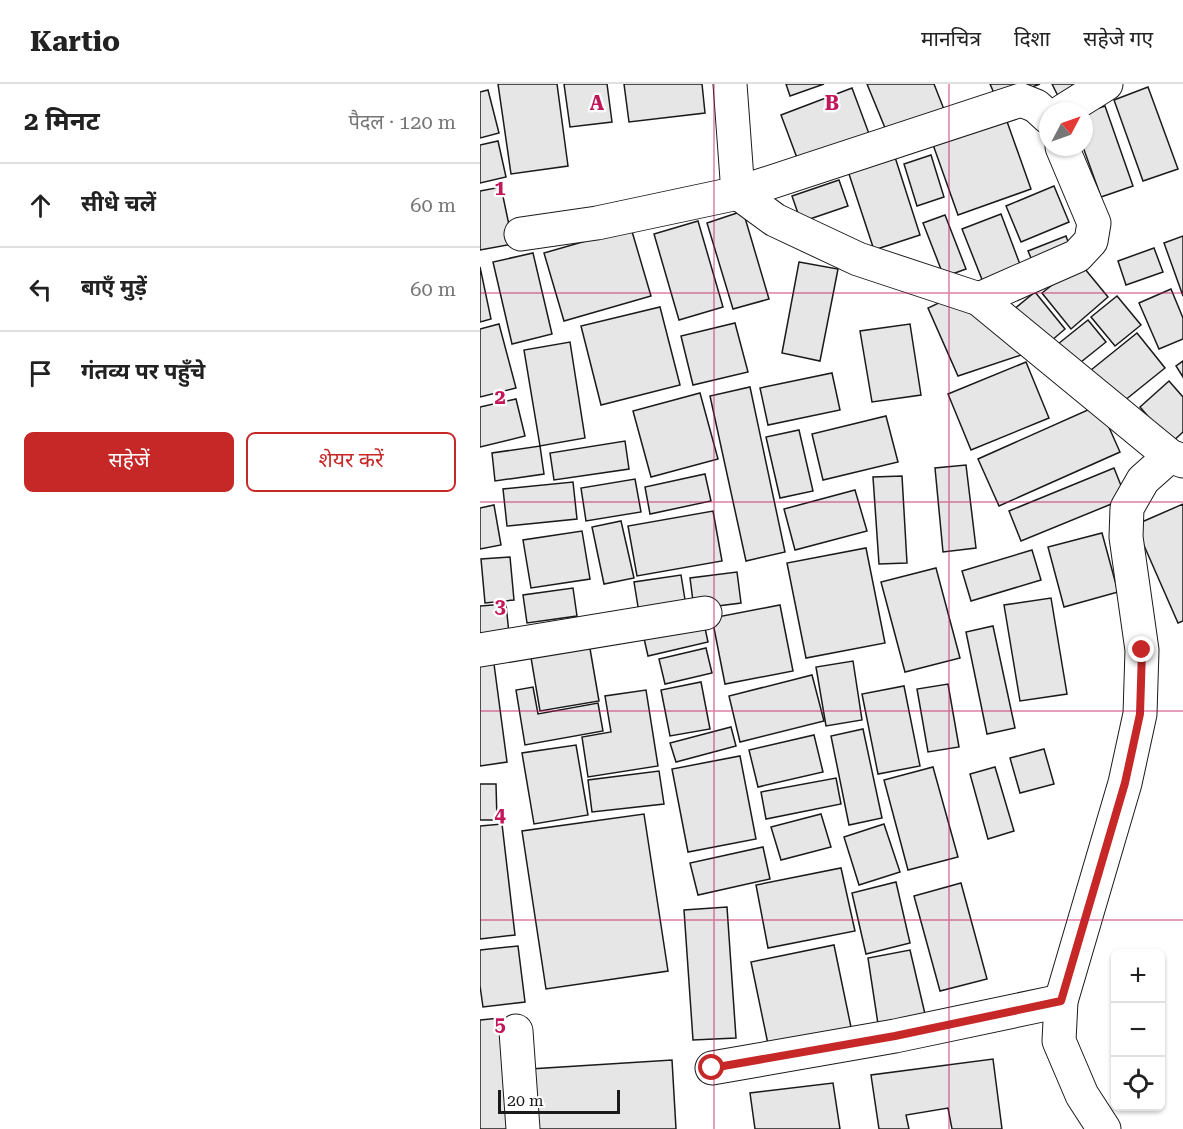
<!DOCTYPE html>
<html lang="hi">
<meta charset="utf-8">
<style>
:root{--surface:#fff;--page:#f2f2f2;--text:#222;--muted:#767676;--line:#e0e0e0;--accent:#c62828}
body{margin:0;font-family:"Roboto Serif","Noto Sans Devanagari",serif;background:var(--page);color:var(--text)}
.controls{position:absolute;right:18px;bottom:18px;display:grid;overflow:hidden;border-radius:9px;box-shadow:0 2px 4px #0004}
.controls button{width:54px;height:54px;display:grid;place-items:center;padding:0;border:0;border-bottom:2px solid var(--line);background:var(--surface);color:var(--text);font:30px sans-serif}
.compass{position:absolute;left:559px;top:18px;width:54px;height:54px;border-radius:50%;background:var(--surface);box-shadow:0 2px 4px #0004;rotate:49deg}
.scale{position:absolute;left:18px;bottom:15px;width:122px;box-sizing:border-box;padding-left:6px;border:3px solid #1a1a1a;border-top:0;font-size:16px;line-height:21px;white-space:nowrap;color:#1a1a1a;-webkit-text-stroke:4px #fff;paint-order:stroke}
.stop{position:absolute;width:18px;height:18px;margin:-14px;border:4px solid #c62828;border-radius:50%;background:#fff}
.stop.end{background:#c62828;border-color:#fff;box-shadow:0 2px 6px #0008}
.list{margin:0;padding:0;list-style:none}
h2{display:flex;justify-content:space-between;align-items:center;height:78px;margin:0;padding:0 24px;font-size:26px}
h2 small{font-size:20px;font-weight:400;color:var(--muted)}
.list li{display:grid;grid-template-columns:39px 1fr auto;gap:18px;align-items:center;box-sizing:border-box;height:84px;padding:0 24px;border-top:2px solid var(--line)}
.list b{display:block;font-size:22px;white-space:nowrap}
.list em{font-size:20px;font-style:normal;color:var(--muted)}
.actions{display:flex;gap:12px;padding:18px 24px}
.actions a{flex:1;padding:14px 0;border:2px solid var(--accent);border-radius:9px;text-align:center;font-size:21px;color:var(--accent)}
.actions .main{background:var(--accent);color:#fff}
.icon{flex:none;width:33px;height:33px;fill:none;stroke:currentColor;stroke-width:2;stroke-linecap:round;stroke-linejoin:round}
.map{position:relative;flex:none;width:703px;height:1045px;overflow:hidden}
header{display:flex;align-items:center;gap:36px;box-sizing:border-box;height:84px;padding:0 30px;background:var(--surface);border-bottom:2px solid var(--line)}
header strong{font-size:28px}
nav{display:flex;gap:33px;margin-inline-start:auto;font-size:21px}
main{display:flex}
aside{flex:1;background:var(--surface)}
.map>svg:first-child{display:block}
.building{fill:#e6e6e6;stroke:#1a1a1a;stroke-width:1.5}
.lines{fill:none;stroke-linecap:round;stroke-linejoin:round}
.minor-casing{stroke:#1a1a1a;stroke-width:35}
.minor{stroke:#fff;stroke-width:33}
.route{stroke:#c62828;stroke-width:8}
.grid{fill:none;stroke:#c2185b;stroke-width:1.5;stroke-opacity:0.55}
.grid-label{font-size:20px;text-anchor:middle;font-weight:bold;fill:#c2185b;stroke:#fff;stroke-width:4.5;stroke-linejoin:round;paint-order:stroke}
</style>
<header>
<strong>Kartio</strong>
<nav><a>मानचित्र</a><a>दिशा</a><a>सहेजे गए</a></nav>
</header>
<main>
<aside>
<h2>2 मिनट<small>पैदल · 120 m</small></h2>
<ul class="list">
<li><svg class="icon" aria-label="ahead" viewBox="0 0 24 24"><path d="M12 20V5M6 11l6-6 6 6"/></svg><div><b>सीधे चलें</b></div><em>60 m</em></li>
<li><svg class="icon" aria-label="left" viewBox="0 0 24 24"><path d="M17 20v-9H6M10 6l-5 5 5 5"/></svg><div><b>बाएँ मुड़ें</b></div><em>60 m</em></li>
<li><svg class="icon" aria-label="arrive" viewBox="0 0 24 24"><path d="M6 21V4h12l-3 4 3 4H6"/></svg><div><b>गंतव्य पर पहुँचे</b></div></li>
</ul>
<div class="actions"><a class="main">सहेजें</a><a>शेयर करें</a></div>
</aside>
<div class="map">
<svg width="703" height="1045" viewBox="0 0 703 1045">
<rect width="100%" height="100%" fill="#fff"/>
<g class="building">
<path d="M18,0H77L88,82L31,90Z"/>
<path d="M84,0H127L132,38L90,43Z"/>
<path d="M144,0H222L225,29L149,38Z"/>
<path d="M306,0H344L310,12Z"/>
<path d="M387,0H454L467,33L410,56Z"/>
<path d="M510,0H560L517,16Z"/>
<path d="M572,0H605L578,12Z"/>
<path d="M668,3L698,85L663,97L634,16Z"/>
<path d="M372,4L391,55L320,82L301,31Z"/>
<path d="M8,6L19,49L0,54V8Z"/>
<path d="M625,22L653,102L621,113L603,63L604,29Z"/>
<path d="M524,29L551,105L478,131L451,55Z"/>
<path d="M18,57L26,93L0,99V61Z"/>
<path d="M414,70L440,151L394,166L367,84Z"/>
<path d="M451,71L464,113L437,122L424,80Z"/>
<path d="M359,96L368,122L321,138L312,112Z"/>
<path d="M574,102L589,138L541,158L526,122Z"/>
<path d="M21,103L33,160L0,166V107Z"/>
<path d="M263,127L289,215L253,225L227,139Z"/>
<path d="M521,130L541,183L503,198L482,145Z"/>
<path d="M465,131L486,185L464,193L443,139Z"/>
<path d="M218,137L243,223L199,236L174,150Z"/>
<path d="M151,144L171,212L84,237L64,169Z"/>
<path d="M586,152L591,166L554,181L548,167Z"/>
<path d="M703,152V212L684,159Z"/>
<path d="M674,164L683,188L646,201L638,177Z"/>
<path d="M53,169L72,250L32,260L13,178Z"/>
<path d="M319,178L358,185L340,277L302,269Z"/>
<path d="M600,179L628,213L591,245L562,209Z"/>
<path d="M0,183L11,235L0,238Z"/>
<path d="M691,205L703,234V255L679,265L659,219Z"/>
<path d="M555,208L585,245L564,263L533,226Z"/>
<path d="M637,212L661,241L635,262L611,233Z"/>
<path d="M469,214L556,266L478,292L448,224Z"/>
<path d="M180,223L200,301L121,321L101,242Z"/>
<path d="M608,236L626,258L596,282L578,260Z"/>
<path d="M255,239L268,288L213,301L201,252Z"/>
<path d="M19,240L36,304L0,313V245Z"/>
<path d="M430,240L441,311L392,318L380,247Z"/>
<path d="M657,249L685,284L639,321L611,286Z"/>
<path d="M90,258L105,354L60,362L44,266Z"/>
<path d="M703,277V293L696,282Z"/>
<path d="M546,278L569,334L491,366L468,310Z"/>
<path d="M352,289L360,326L288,341L280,304Z"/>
<path d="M689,297L703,313V348L691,359L660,323Z"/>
<path d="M270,303L305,468L266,477L230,312Z"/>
<path d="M220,309L238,375L171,393L153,327Z"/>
<path d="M36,315L45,352L0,363V323Z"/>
<path d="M619,321L640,368L519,422L498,375Z"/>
<path d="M406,332L418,378L343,396L332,350Z"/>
<path d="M319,346L333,407L300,414L286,353Z"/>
<path d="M145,357L149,385L74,396L70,369Z"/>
<path d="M60,362L64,390L15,397L12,369Z"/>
<path d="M486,381L496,464L463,468L455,384Z"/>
<path d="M634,384L646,414L541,457L529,427Z"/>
<path d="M225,390L231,417L170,430L165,403Z"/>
<path d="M422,392L427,479L399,480L393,393Z"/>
<path d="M155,395L161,428L106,437L101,404Z"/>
<path d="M93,398L97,435L27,442L23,405Z"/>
<path d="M375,406L387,447L315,466L304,425Z"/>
<path d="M703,420V537L698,539L655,441Z"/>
<path d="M14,421L21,461L0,465V424Z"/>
<path d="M233,427L242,477L157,492L148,442Z"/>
<path d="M141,437L154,494L124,500L112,443Z"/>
<path d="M102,447L110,495L51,504L43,456Z"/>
<path d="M622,449L638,508L584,523L568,463Z"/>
<path d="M386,464L405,559L326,574L307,479Z"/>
<path d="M552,466L561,496L491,517L482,487Z"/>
<path d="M30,473L34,516L5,519L1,475Z"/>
<path d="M456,484L480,574L425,588L401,498Z"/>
<path d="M257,488L261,519L214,525L210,494Z"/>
<path d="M201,491L207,528L160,535L154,498Z"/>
<path d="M93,504L97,532L47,539L43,511Z"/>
<path d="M571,514L587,610L540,617L524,521Z"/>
<path d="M26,520L30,560L0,563V522Z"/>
<path d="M300,521L313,587L245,600L232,534Z"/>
<path d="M223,535L228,558L168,572L163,550Z"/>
<path d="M513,542L535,644L507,650L486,548Z"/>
<path d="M108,553L119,617L60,627L49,562Z"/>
<path d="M226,564L232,589L185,600L179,575Z"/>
<path d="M373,577L382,636L346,642L336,583Z"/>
<path d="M14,580L27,678L0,682V582Z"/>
<path d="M332,591L344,637L260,658L249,612Z"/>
<path d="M221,598L230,645L190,652L181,606Z"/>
<path d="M468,600L479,663L448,668L437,605Z"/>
<path d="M424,602L440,682L398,690L382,610Z"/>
<path d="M53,603L58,630L118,619L123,647L45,661L36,606Z"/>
<path d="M166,606L178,682L108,693L102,653L131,648L125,612Z"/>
<path d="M251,643L256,662L196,678L190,659Z"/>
<path d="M383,645L402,734L369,741L351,652Z"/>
<path d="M334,651L343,688L278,703L269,666Z"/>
<path d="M96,661L108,731L54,740L42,669Z"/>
<path d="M564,665L574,700L540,709L530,674Z"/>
<path d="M260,672L276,755L208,768L192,685Z"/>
<path d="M453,683L478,773L428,786L404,696Z"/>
<path d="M515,683L534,747L508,755L490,690Z"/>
<path d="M179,687L184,720L112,728L108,696Z"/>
<path d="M356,694L361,720L286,735L281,708Z"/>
<path d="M0,700H16L17,736H0Z"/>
<path d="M164,730L188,887L66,905L42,747Z"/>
<path d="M341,730L351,763L301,776L291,743Z"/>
<path d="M22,740L35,851L0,855V742Z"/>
<path d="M404,740L420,788L379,801L364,753Z"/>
<path d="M283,763L290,795L218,811L210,779Z"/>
<path d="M361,784L375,847L288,864L276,801Z"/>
<path d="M416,798L430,859L386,870L372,809Z"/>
<path d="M481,799L507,895L460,907L434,812Z"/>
<path d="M247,823L256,954L213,956L204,826Z"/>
<path d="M354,861L372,948L289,965L271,878Z"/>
<path d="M38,862L45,918L3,923L0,902V866Z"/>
<path d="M430,866L445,930L398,940L388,874Z"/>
<path d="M20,934L29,1045H0V936Z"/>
<path d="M513,975L522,1045H472L468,1024L426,1031L429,1045H399L391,991Z"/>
<path d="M192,976L196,1045H54L50,985Z"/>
<path d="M353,999L360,1045H275L270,1009Z"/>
</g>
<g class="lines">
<g class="minor-casing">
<g id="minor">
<path d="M250,0L258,109L295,136L378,175L499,215L690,372L703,377"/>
<path d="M583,27L626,0"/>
<path d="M41,150L117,139L258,109L541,16L556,22L568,33"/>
<path d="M499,215L597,172L611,157L614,139L582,63"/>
<path d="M0,566L225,529"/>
<path d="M36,947L43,1045"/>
<path d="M232,984L415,952L581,917"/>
<path d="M624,1045L602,1011L579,957L581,917L645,699L660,630L662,566L646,453L647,424L663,396L690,372"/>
</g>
</g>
<use href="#minor" class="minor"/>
</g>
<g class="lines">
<path class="route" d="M232,984L415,952L581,917L645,699L660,630L662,566"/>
</g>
<path class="grid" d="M234,0V1045M469,0V1045M0,209H703M0,418H703M0,627H703M0,836H703"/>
<g class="grid-label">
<text x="117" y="26">A</text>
<text x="352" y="26">B</text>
<text x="20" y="111">1</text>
<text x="20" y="320">2</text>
<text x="20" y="529">3</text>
<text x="20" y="738">4</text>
<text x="20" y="947">5</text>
</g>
</svg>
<div class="controls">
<button>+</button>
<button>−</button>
<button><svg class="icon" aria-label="locate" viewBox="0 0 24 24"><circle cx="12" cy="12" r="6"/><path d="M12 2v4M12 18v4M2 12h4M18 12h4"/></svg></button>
</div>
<svg class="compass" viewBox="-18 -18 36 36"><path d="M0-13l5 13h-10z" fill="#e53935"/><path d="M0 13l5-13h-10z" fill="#767676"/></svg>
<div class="scale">20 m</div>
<div class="stop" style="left:232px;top:984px"></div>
<div class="stop end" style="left:662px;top:566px"></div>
</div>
</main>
